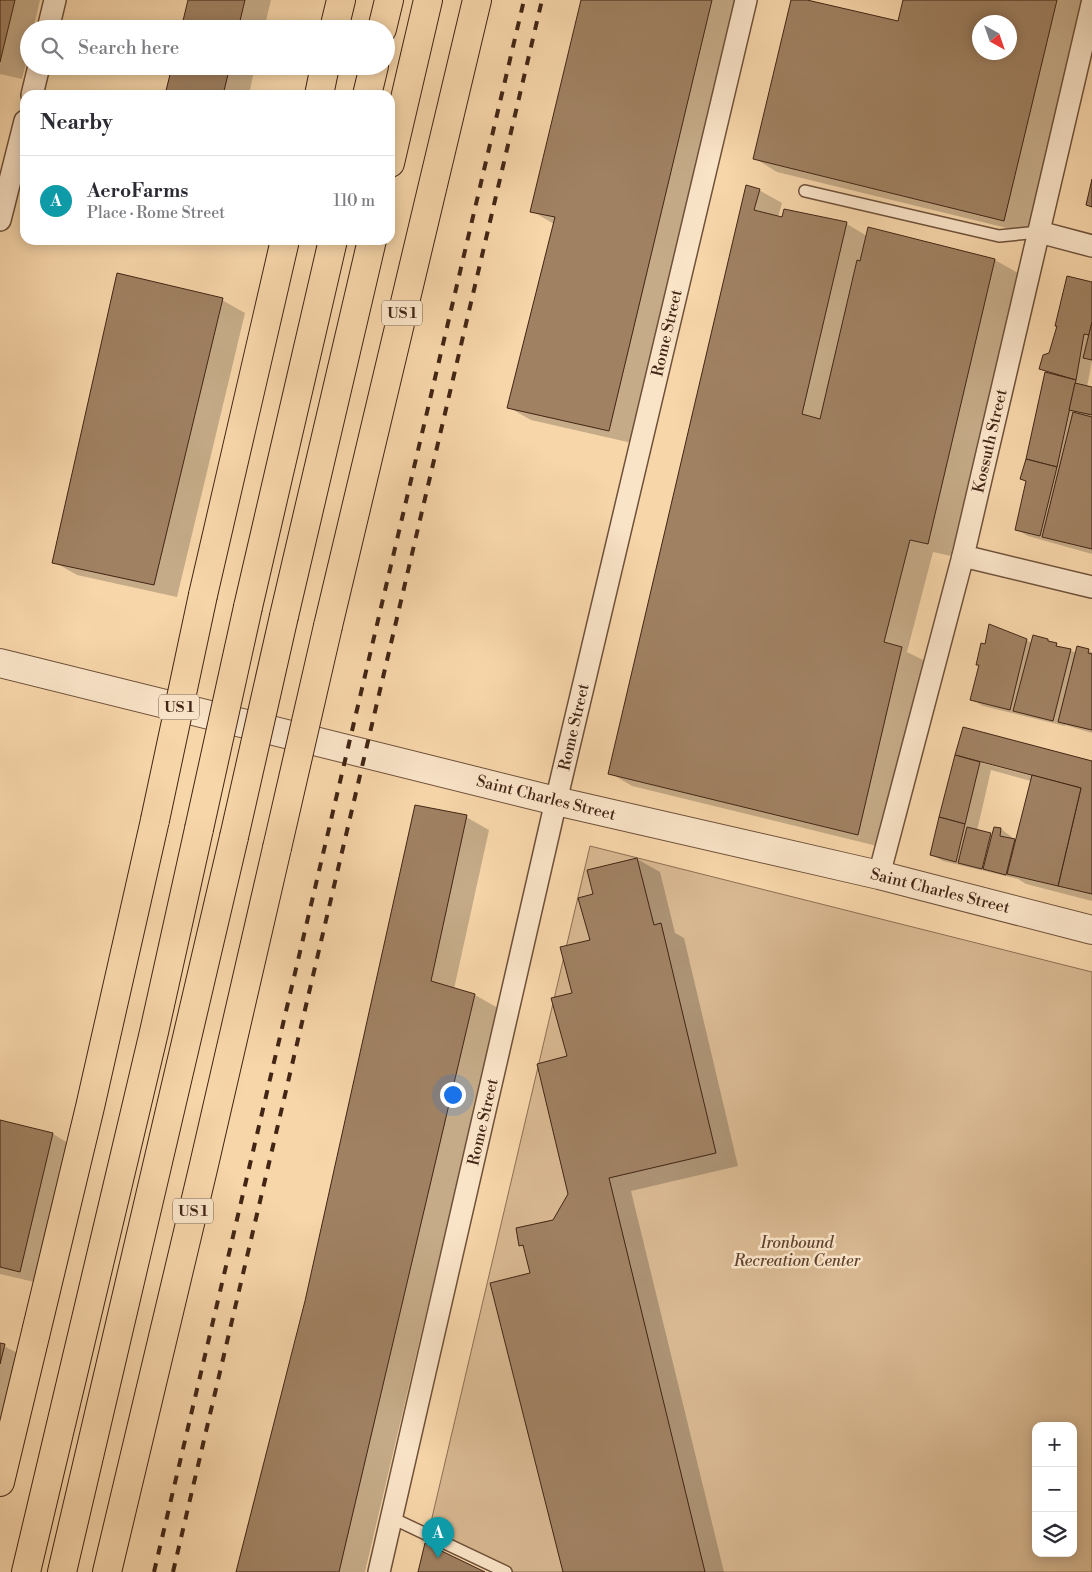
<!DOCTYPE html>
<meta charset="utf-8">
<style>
:root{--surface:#fff;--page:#f2f2f3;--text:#2b2b33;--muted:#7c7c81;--line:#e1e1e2;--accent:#8f2418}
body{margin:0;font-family:"Libre Bodoni",serif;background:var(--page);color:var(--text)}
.controls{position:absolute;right:15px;bottom:15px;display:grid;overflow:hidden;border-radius:10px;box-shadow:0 2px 12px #0003}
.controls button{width:45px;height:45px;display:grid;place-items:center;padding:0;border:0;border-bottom:1px solid var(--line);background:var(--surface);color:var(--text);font:25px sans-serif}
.compass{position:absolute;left:972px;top:15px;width:45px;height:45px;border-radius:50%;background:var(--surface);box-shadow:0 2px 12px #0003;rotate:140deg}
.you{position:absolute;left:452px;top:1094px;width:18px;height:18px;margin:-12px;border:4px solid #fff;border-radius:50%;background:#1a73e8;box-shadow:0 0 0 8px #1a73e833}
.badge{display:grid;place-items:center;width:32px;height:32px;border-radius:50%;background:var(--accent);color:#fff;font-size:16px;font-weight:700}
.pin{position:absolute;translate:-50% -41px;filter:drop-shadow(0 1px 2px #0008)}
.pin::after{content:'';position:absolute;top:26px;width:18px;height:15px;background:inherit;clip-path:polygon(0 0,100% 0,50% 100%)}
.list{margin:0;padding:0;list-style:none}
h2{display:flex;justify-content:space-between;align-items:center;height:65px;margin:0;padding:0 20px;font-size:21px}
h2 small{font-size:16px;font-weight:400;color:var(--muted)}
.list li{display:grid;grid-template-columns:32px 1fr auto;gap:15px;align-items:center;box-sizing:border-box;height:90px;padding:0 20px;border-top:1px solid var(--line)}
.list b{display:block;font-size:19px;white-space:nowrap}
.list p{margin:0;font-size:16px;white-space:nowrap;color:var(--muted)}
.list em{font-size:16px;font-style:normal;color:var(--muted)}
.icon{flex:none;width:28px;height:28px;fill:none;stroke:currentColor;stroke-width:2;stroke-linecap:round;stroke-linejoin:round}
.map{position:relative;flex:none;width:1092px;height:1572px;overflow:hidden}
.search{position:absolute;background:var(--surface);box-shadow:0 2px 12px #0003;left:20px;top:20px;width:375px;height:55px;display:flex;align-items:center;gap:12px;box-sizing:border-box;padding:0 18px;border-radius:28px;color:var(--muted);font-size:19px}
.panel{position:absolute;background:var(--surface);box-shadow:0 2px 12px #0003;left:20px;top:90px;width:375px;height:155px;border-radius:15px}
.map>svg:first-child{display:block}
.green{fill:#d8b891;stroke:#8d6e53;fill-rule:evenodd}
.shadow{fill:#0003;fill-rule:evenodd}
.building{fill:#a08162;stroke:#422515;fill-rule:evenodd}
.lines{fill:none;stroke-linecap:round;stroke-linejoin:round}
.service-casing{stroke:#6f513a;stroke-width:14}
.minor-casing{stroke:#6f513a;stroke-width:24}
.tertiary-casing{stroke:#6f513a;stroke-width:30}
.motorway-casing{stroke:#422515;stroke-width:30}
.service{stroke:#fae4c8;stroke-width:11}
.minor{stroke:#fae4c8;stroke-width:21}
.tertiary{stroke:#fae4c8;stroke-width:28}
.motorway{stroke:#f7d6aa;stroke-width:28}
.rail{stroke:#422515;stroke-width:4;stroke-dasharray:9 9;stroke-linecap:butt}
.motorway-bridge-casing{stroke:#422515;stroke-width:30;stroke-linecap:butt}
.motorway-bridge{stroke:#f7d6aa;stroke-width:28}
.labels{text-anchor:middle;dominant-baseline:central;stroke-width:5;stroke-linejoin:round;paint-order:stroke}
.shield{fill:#fae4c8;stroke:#795e4b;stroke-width:1}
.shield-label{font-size:15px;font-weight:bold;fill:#422515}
.street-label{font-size:16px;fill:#422515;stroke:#fae4c8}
.park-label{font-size:16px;font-style:italic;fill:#60422e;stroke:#fae4c8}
</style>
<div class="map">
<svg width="1092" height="1572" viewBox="0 0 1092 1572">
<rect width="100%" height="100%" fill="#f7d6aa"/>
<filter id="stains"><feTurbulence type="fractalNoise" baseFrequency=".004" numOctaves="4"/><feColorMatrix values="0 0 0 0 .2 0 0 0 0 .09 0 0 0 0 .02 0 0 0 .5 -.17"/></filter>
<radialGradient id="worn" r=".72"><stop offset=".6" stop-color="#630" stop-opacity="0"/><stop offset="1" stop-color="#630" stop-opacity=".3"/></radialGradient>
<path class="green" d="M590,846L1092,972V1572H494L427,1539ZM1036,1426H1073V1553H1036Z"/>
<g class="shadow">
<path d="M0,0H40L33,29H29V49L22,79L0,74Z"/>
<path d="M189,0H271L264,29H182Z"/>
<path d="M582,0H738L632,443L531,420L508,407L554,224L532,211Z"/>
<path d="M792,0H801L898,22L904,0H1082L1027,233L777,172L754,158ZM980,22H1010V52H980Z"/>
<path d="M173,66H255L249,95H166Z"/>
<path d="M747,187L759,190L782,203L778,217L783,219L785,210L847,224L867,236L869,228L995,260L1018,273L951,556L933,552L907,652L925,661L881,847L632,786L610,773Z"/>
<path d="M1092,283V361L1087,387L1092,389V554L1028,536L1016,529L1027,481L1022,478L1046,372L1041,369Z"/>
<path d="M222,300L245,313L177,597L77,575L54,562Z"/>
<path d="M1033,637L1077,653L1078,648L1092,652V733L1065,725V726L983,706L971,699L980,666L977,664L1026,640L1032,643Z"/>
<path d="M956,755L1092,762V901L1026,884L1018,879L943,861L932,855ZM975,759L1033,774V776L974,761ZM991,770L1031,781L1017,841L1001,829L995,828L993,836L977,831Z"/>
<path d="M466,817L489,830L454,989L475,995L498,1008L365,1572H237Z"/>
<path d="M637,859L660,872L675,933L684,938L738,1166L631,1191L724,1572H564L531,1274L525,1248L520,1245L554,1221L569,1195L568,1057L574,994L592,940L594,895Z"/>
<path d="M0,1121L53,1134L75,1147L43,1284L0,1274Z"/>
<path d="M0,1344L27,1358L0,1469Z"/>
</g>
<g class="building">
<path d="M0,0H15L0,62Z"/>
<path d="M188,0H245L238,29H181Z"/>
<path d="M581,0H712L609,431L507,408L555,217L530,212Z"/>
<path d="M791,0H807L898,21L903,0H1057L1004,221L753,159ZM980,22H1010V52H980Z"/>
<path d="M172,66H230L223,95H165Z"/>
<path d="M1092,179V207L1086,205Z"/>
<path d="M746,185L760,189L754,210L782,217L784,209L847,222L802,414L820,419L857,260L860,261L868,227L995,259L928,544L910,540L884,642L902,647L858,835L608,774Z"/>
<path d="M117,273L223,298L154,585L52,563Z"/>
<path d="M1067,276L1092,282V322L1089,335L1084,334L1076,380L1039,369L1043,355L1049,353L1057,326H1055Z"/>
<path d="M1092,322V360L1083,358Z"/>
<path d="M1045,372L1076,380L1057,467L1026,459Z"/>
<path d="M1075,383L1092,387V415L1069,410Z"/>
<path d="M1073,412L1092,417V549L1042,537Z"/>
<path d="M1026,459L1057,467L1040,536L1015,530L1026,481L1020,479Z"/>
<path d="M989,624L1027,639L1010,710L970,700L979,665H976L981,643L985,644Z"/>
<path d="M1033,635L1048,639V641L1057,643L1056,646L1071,649L1053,721L1013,711Z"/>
<path d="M1077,646L1089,649L1088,653L1092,654V730L1058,722Z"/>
<path d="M963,727L1092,761V894L1058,886L1081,788L955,755Z"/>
<path d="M955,755L980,762L965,824L939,817Z"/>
<path d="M1032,775L1081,788L1058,886L1007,874Z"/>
<path d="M415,805L467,815L431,981L475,994L339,1572H236L305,1301Z"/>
<path d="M939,817L965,824L956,862L930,855Z"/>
<path d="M967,827L991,833L982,869L958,863Z"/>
<path d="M994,827L1001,828L1000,836L1015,839L1006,875L983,869Z"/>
<path d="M637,858L654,925L661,923L716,1153L609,1178L705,1572H563L490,1283L530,1273L523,1245L519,1246L516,1228L553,1220L568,1194L537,1064L567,1056L551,998L572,993L560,947L590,940L578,898L593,894L587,870Z"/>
<path d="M0,1120L53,1133L20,1272L0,1267Z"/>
<path d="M0,1343L5,1344L0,1364Z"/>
<path d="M425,1543L485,1572H418Z"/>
</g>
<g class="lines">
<g class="service-casing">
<g id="service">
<path d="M805,191L999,236L1039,232"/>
<path d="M392,1518L506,1572"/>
</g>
</g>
<g class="minor-casing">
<g id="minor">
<path d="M48,29L55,0"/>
<path d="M32,95L39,66"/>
<path d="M0,220L25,121"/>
<path d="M1039,232L1092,246"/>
<path d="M963,556L1092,587"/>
<path d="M879,875L963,556L1092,4"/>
<path d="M379,1572L556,801L746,0"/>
</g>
</g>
<g class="tertiary-casing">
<path id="tertiary" d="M0,663L556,801L879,875L1092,930"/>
</g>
<g class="motorway-casing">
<g id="motorway">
<path d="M334,29L341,0"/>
<path d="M382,29L389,0"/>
<path d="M319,95L325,66"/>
<path d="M367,95L374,66"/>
<path d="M390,163L428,0"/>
<path d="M203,595L285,240"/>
<path d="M248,607L333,240"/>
<path d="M284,616L372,240"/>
<path d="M328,626L477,0"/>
<path d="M0,1482L90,1107L155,820"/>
<path d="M26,1572L154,1032L199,829"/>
<path d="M62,1572L234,837"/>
<path d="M107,1572L203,1169L277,848"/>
</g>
</g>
<use href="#service" class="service"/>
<use href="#minor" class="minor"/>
<use href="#tertiary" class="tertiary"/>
<use href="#motorway" class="motorway"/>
<g class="rail">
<path d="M154,1572L524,0"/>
<path d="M173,1572L542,0"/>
</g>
<g class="motorway-bridge-casing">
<g id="motorway-bridge">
<path d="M155,820L203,595"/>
<path d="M199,829L248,607"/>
<path d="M234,837L284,616"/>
<path d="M277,848L328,626"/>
</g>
</g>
<use href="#motorway-bridge" class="motorway-bridge"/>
</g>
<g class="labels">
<g class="shield">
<rect x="382" y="300.5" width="40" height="25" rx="4"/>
<rect x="159" y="694.5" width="40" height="25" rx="4"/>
<rect x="173" y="1198.5" width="40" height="25" rx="4"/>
</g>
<g class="shield-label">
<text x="402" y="313">US 1</text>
<text x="179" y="707">US 1</text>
<text x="193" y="1211">US 1</text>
</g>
<g class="street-label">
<text transform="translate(667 333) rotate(-77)">Rome Street</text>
<text transform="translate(990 441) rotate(-77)">Kossuth Street</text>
<text transform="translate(574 727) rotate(-77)">Rome Street</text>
<text transform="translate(546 798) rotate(14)">Saint Charles Street</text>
<text transform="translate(940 891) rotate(14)">Saint Charles Street</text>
<text transform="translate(483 1122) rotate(-77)">Rome Street</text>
</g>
<g class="park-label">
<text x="797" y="1243">Ironbound<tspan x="797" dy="18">Recreation Center</tspan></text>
</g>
</g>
<rect width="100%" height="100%" filter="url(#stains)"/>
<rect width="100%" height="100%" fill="url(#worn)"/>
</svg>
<div class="controls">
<button>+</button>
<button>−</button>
<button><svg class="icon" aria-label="layers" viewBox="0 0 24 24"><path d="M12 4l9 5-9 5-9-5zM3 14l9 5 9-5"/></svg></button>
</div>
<svg class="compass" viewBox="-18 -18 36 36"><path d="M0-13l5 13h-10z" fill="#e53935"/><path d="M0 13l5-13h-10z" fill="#7c7c81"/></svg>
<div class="you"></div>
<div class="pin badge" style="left:438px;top:1558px;background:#0f9aa8">A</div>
<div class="search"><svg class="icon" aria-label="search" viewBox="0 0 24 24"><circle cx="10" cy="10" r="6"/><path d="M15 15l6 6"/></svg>Search here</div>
<section class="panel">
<h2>Nearby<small></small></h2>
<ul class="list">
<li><span class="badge" style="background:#0f9aa8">A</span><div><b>AeroFarms</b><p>Place · Rome Street</p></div><em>110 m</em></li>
</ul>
</section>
</div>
